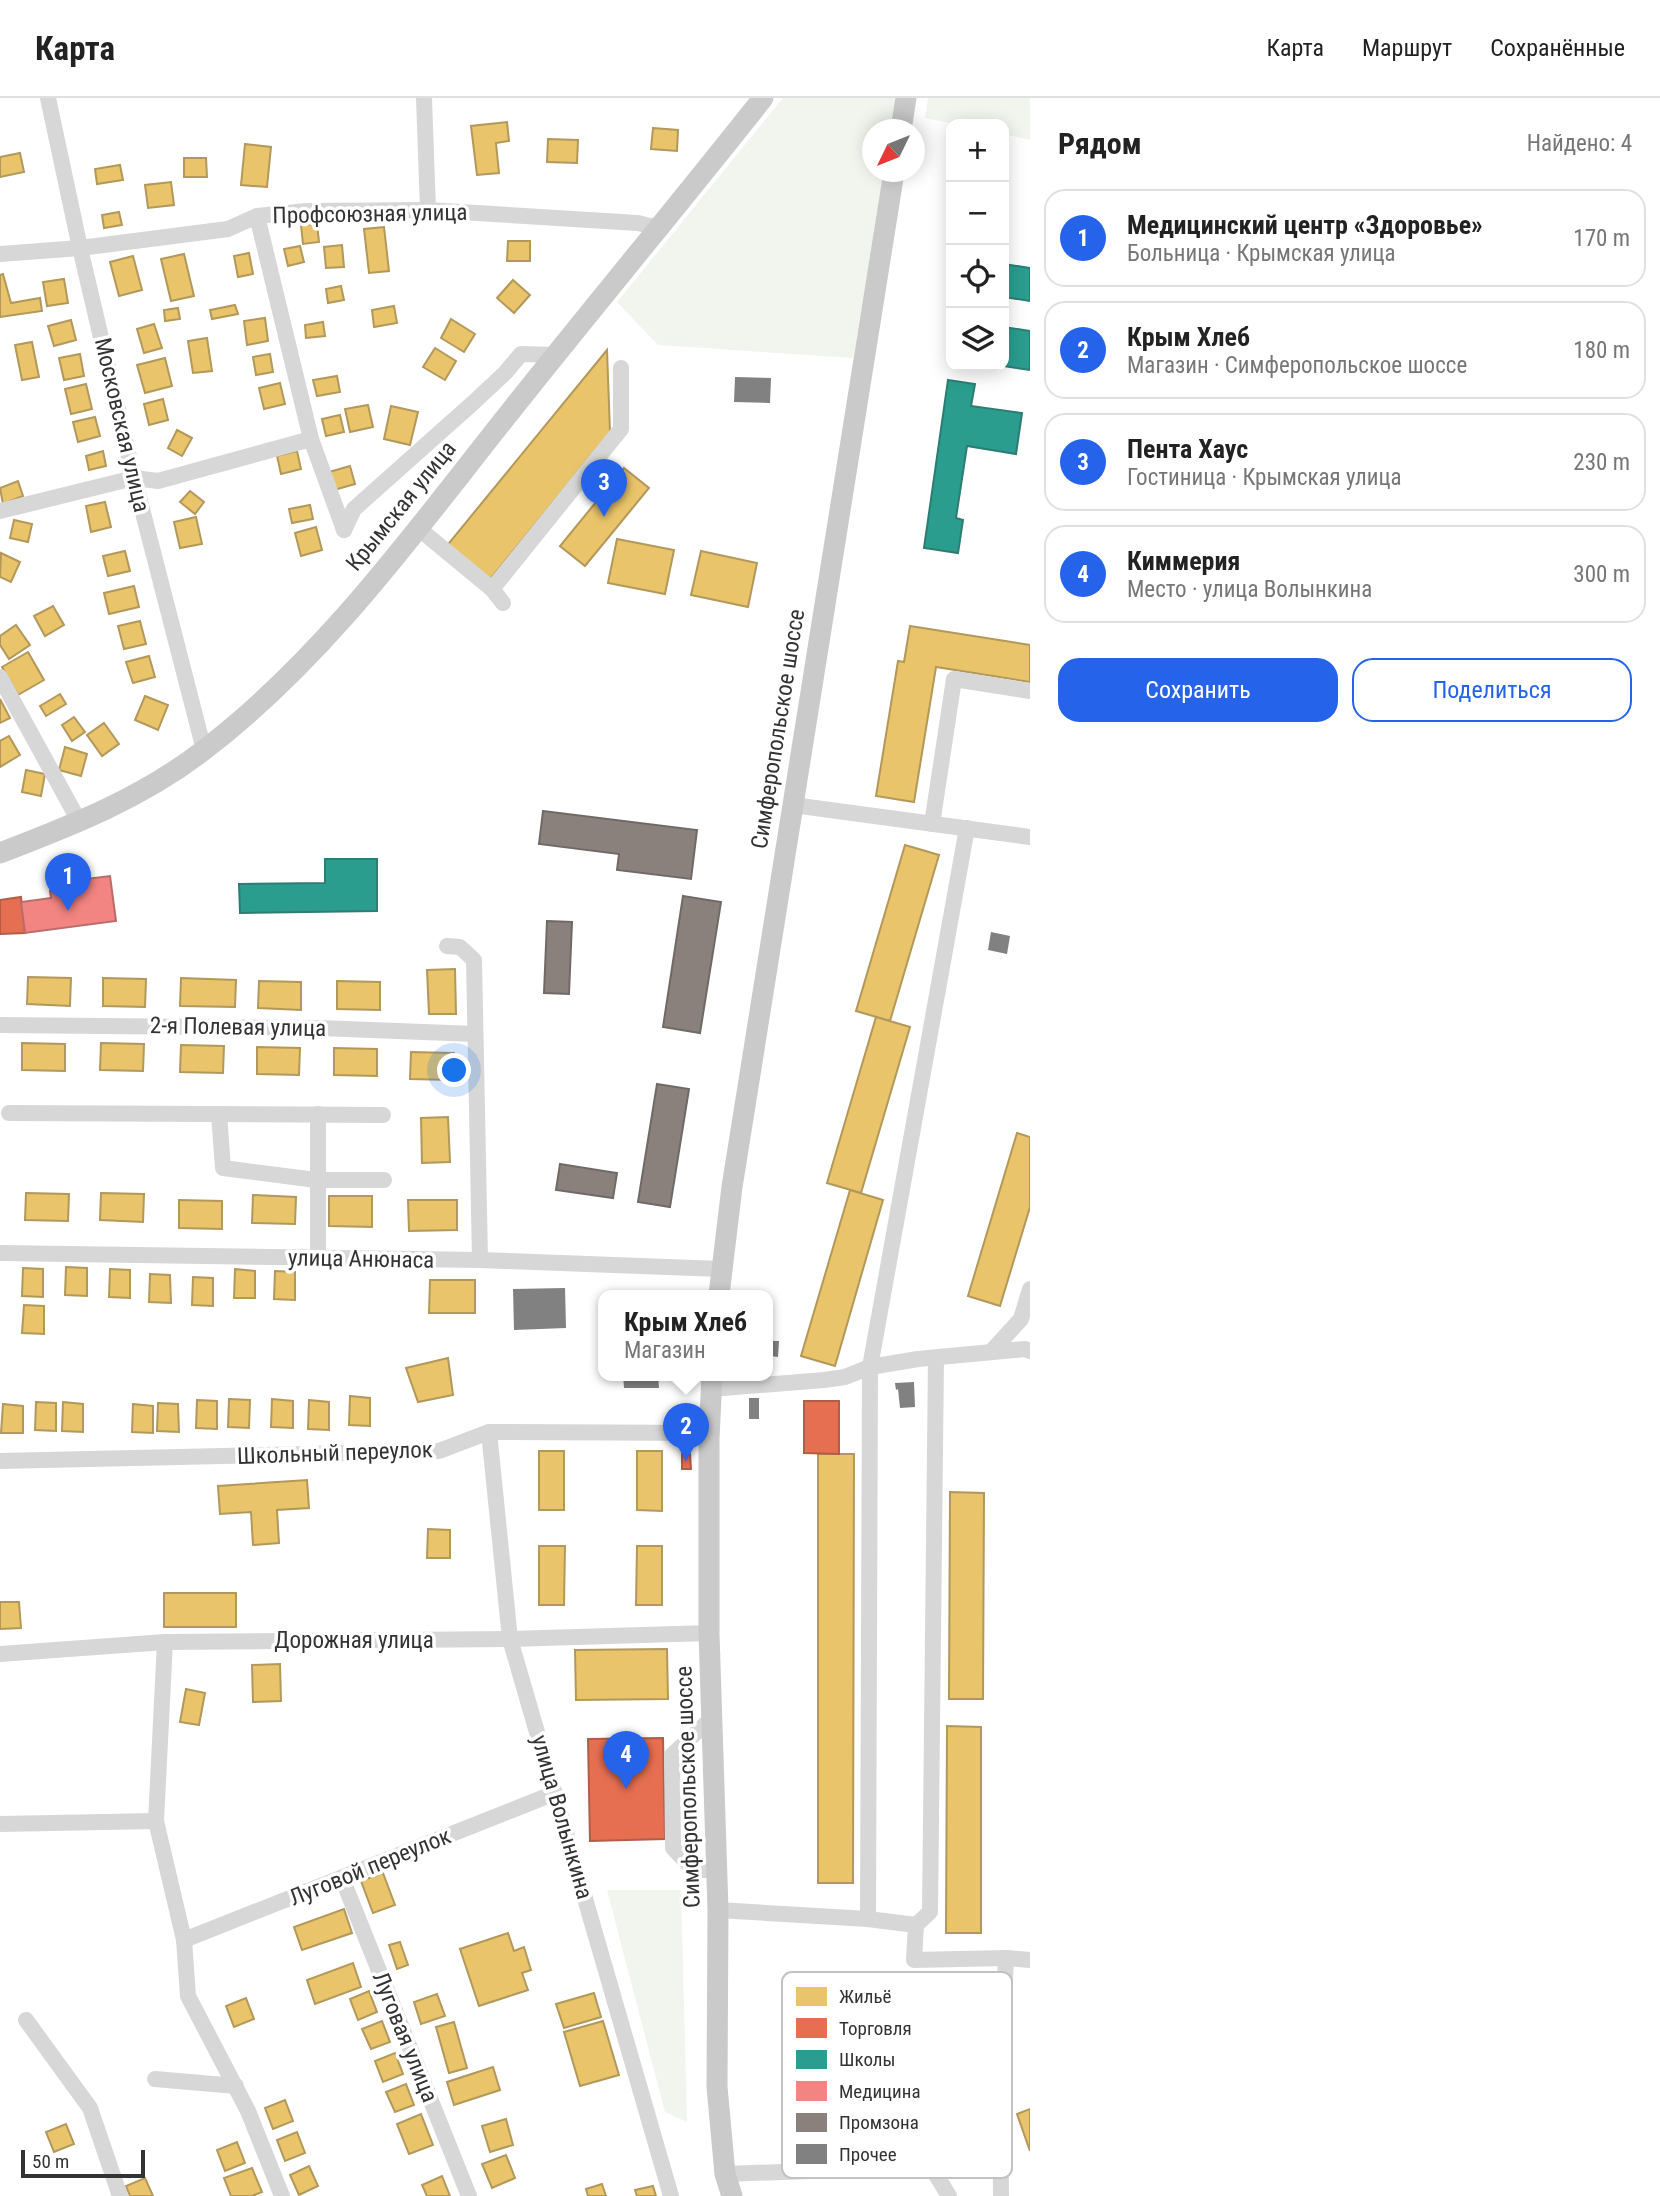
<!DOCTYPE html>
<html lang="ru">
<meta charset="utf-8">
<style>
:root{--surface:#fff;--page:#f2f2f2;--text:#222;--muted:#767676;--line:#e0e0e0;--accent:#2563eb}
body{margin:0;font-family:"Roboto Condensed",sans-serif;background:var(--page);color:var(--text)}
.controls{position:absolute;right:21px;top:21px;display:grid;overflow:hidden;border-radius:14px;box-shadow:0 4px 18px #0003}
.controls button{width:63px;height:63px;display:grid;place-items:center;padding:0;border:0;border-bottom:2px solid var(--line);background:var(--surface);color:var(--text);font:35px sans-serif}
.compass{position:absolute;left:862px;top:21px;width:63px;height:63px;border-radius:50%;background:var(--surface);box-shadow:0 4px 18px #0003;rotate:227deg}
.scale{position:absolute;left:21px;bottom:18px;width:124px;box-sizing:border-box;padding-left:7px;border:4px solid #333;border-top:0;font-size:19px;line-height:24px;white-space:nowrap;color:#333;-webkit-text-stroke:5px #fff;paint-order:stroke}
.you{position:absolute;left:455px;top:973px;width:24px;height:24px;margin:-18px;border:5px solid #fff;border-radius:50%;background:#1a73e8;box-shadow:0 0 0 10px #1a73e833}
.badge{display:grid;place-items:center;width:46px;height:46px;border-radius:50%;background:var(--accent);color:#fff;font-size:23px;font-weight:700}
.pin{position:absolute;translate:-50% -58px;filter:drop-shadow(0 2px 4px #0008)}
.pin::after{content:'';position:absolute;top:37px;width:24px;height:21px;background:inherit;clip-path:polygon(0 0,100% 0,50% 100%)}
.popup{position:absolute;left:598px;top:1192px;width:175px;height:91px;box-sizing:border-box;display:grid;place-content:center;border-radius:14px;background:var(--surface);filter:drop-shadow(0 2px 5px #0005);font-size:23px;white-space:nowrap;color:var(--muted)}
.popup b{font-size:26px;color:var(--text)}
.popup::after{content:'';position:absolute;left:50%;top:100%;margin-left:-14px;border:14px solid transparent;border-top-color:var(--surface)}
.list{margin:0;padding:0;list-style:none}
h2{display:flex;justify-content:space-between;align-items:center;height:91px;margin:0;padding:0 28px;font-size:30px}
h2 small{font-size:23px;font-weight:400;color:var(--muted)}
.list li{display:grid;grid-template-columns:46px 1fr auto;gap:21px;align-items:center;box-sizing:border-box;height:98px;margin:0 14px 14px;padding:0 14px;border:2px solid var(--line);border-radius:21px}
.list b{display:block;font-size:26px;white-space:nowrap}
.list p{margin:0;font-size:23px;white-space:nowrap;color:var(--muted)}
.list em{font-size:23px;font-style:normal;color:var(--muted)}
.actions{display:flex;gap:14px;padding:21px 28px}
.actions a{flex:1;padding:16px 0;border:2px solid var(--accent);border-radius:21px;text-align:center;font-size:24px;color:var(--accent)}
.actions .main{background:var(--accent);color:#fff}
.icon{flex:none;width:38px;height:38px;fill:none;stroke:currentColor;stroke-width:2;stroke-linecap:round;stroke-linejoin:round}
.map{position:relative;flex:none;width:1030px;height:2098px;overflow:hidden}
header{display:flex;align-items:center;gap:42px;box-sizing:border-box;height:98px;padding:0 35px;background:var(--surface);border-bottom:2px solid var(--line)}
header strong{font-size:33px}
nav{display:flex;gap:38px;margin-inline-start:auto;font-size:24px}
main{display:flex}
aside{flex:1;background:var(--surface)}
.map>svg:first-child{display:block}
.green{fill:#f1f5ed}
.homes{fill:#e9c46a;stroke:#b2985a;stroke-width:2}
.shops{fill:#e76f51;stroke:#b15d48;stroke-width:2}
.schools{fill:#2a9d8f;stroke:#2d7d73;stroke-width:2}
.health{fill:#f28482;stroke:#b96c6a;stroke-width:2}
.industry{fill:#8a817c;stroke:#706a66;stroke-width:2}
.building{fill:#818181}
.lines{fill:none;stroke-linecap:round;stroke-linejoin:round}
.minor{stroke:#d7d7d7;stroke-width:16}
.major{stroke:#cacaca;stroke-width:21}
.labels{text-anchor:middle;dominant-baseline:central;stroke-width:7;stroke-linejoin:round;paint-order:stroke}
.street-label{font-size:23px;fill:#333;stroke:#fff}
.key{fill:#fff;stroke:#c2c2c2;stroke-width:2}
.key-label{font-size:19px;fill:#333}
</style>
<header>
<strong>Карта</strong>
<nav><a>Карта</a><a>Маршрут</a><a>Сохранённые</a></nav>
</header>
<main>
<div class="map">
<svg width="1030" height="2098" viewBox="0 0 1030 2098">
<rect width="100%" height="100%" fill="#fff"/>
<g class="green">
<path d="M783,0H897L892,31L872,32V74H885L853,260L658,247L617,204Z"/>
<path d="M928,0H1030V42L1004,36V26H955L925,20Z"/>
<path d="M607,1792H681L687,2024L665,2014Z"/>
</g>
<g class="homes">
<path d="M507,24L509,43L496,45L499,75L477,77L471,28Z"/>
<path d="M653,30L678,32L677,53L651,51Z"/>
<path d="M548,41L578,42L577,65L547,64Z"/>
<path d="M245,46L271,49L267,89L241,87Z"/>
<path d="M20,55L24,74L0,79V59Z"/>
<path d="M184,60H206L207,79H184Z"/>
<path d="M120,67L123,82L97,86L95,71Z"/>
<path d="M171,84L174,107L148,110L145,87Z"/>
<path d="M119,114L122,127L104,130L102,117Z"/>
<path d="M317,126L319,144L303,146L301,127Z"/>
<path d="M384,129L389,173L369,175L364,131Z"/>
<path d="M508,143H530V163H507Z"/>
<path d="M342,147L344,169L326,170L324,149Z"/>
<path d="M300,148L304,164L288,168L284,151Z"/>
<path d="M249,155L253,176L238,179L234,158Z"/>
<path d="M184,156L194,198L171,203L161,161Z"/>
<path d="M133,158L142,192L119,198L110,164Z"/>
<path d="M3,176L11,205L40,200L42,213L0,219V177Z"/>
<path d="M64,181L68,205L47,208L43,184Z"/>
<path d="M513,182L530,197L514,215L497,200Z"/>
<path d="M341,188L344,202L328,205L326,191Z"/>
<path d="M235,207L238,216L212,221L210,212Z"/>
<path d="M394,208L397,225L374,229L372,212Z"/>
<path d="M178,210L180,221L165,223L164,212Z"/>
<path d="M265,220L268,243L247,247L244,223Z"/>
<path d="M451,221L475,236L464,254L441,240Z"/>
<path d="M71,222L76,242L54,248L48,228Z"/>
<path d="M323,224L325,238L306,240L305,227Z"/>
<path d="M154,226L162,250L144,255L137,231Z"/>
<path d="M207,240L212,273L193,275L188,243Z"/>
<path d="M32,244L39,279L22,282L15,247Z"/>
<path d="M435,250L456,263L445,282L423,269Z"/>
<path d="M607,252L610,334L488,484L445,450Z"/>
<path d="M80,256L84,278L64,282L59,260Z"/>
<path d="M270,256L273,274L256,277L253,259Z"/>
<path d="M165,260L172,288L145,295L137,267Z"/>
<path d="M337,278L340,294L317,298L313,282Z"/>
<path d="M280,285L285,306L264,311L259,290Z"/>
<path d="M86,286L92,311L71,316L65,291Z"/>
<path d="M163,301L168,322L149,327L144,306Z"/>
<path d="M368,307L373,329L350,334L345,311Z"/>
<path d="M391,308L418,314L410,347L384,341Z"/>
<path d="M340,317L344,334L326,338L322,321Z"/>
<path d="M95,319L100,338L78,344L73,324Z"/>
<path d="M177,332L192,340L182,358L168,350Z"/>
<path d="M103,353L106,368L89,372L86,358Z"/>
<path d="M297,353L301,371L281,376L277,358Z"/>
<path d="M350,368L355,386L334,392L329,374Z"/>
<path d="M624,370L649,390L585,468L560,448Z"/>
<path d="M18,383L23,398L3,406L0,390Z"/>
<path d="M190,393L204,404L195,416L180,404Z"/>
<path d="M105,404L111,429L91,434L86,408Z"/>
<path d="M310,407L313,421L292,425L289,411Z"/>
<path d="M196,419L202,446L180,450L174,424Z"/>
<path d="M14,422L32,426L28,444L10,440Z"/>
<path d="M316,429L322,452L301,458L295,435Z"/>
<path d="M617,441L674,452L665,496L608,485Z"/>
<path d="M125,453L130,473L108,478L103,458Z"/>
<path d="M701,453L757,465L748,509L691,497Z"/>
<path d="M1,455L20,464L11,484L0,479Z"/>
<path d="M134,488L139,509L109,516L104,495Z"/>
<path d="M53,508L64,527L45,538L34,518Z"/>
<path d="M140,523L146,546L124,551L118,528Z"/>
<path d="M16,527L30,547L9,561L0,547V538Z"/>
<path d="M910,528L1030,547V584L936,569L914,704L876,698L898,563L904,564Z"/>
<path d="M28,554L44,582L18,597L2,569Z"/>
<path d="M149,558L155,579L133,585L126,564Z"/>
<path d="M60,596L66,606L46,618L40,608Z"/>
<path d="M145,598L168,607L158,632L135,622Z"/>
<path d="M0,601L10,620L0,625Z"/>
<path d="M74,619L85,634L72,643L62,627Z"/>
<path d="M104,625L119,646L102,658L87,637Z"/>
<path d="M9,638L20,657L0,669V643Z"/>
<path d="M65,649L87,656L81,678L59,672Z"/>
<path d="M26,672L45,676L41,698L22,694Z"/>
<path d="M905,747L939,757L890,923L856,913Z"/>
<path d="M455,871L456,916H429L427,872Z"/>
<path d="M28,879L71,880L70,908L27,906Z"/>
<path d="M103,880L146,881L145,909L103,908Z"/>
<path d="M181,880L236,882L235,909L180,908Z"/>
<path d="M259,883L301,884V912L258,910Z"/>
<path d="M337,883L380,884V912L337,911Z"/>
<path d="M876,919L910,929L861,1095L827,1085Z"/>
<path d="M22,945L65,946V973L22,972Z"/>
<path d="M101,945L144,946L143,973L100,972Z"/>
<path d="M181,947L224,948L223,975L180,974Z"/>
<path d="M257,949L300,950L299,977L257,976Z"/>
<path d="M334,950L377,951V978L334,977Z"/>
<path d="M411,954L454,955L453,982L410,981Z"/>
<path d="M448,1019L450,1064L422,1065L421,1020Z"/>
<path d="M1017,1035L1030,1039V1109L1000,1208L968,1198Z"/>
<path d="M850,1092L883,1102L835,1268L801,1258Z"/>
<path d="M26,1095L69,1096L68,1123L25,1122Z"/>
<path d="M101,1095L144,1096L143,1124L100,1122Z"/>
<path d="M253,1097L296,1099L295,1126L252,1125Z"/>
<path d="M329,1098H372V1129L329,1128Z"/>
<path d="M179,1102L222,1103V1131L179,1130Z"/>
<path d="M408,1102H457V1132L409,1133Z"/>
<path d="M66,1169L87,1170V1198L65,1197Z"/>
<path d="M23,1170L43,1171V1199L22,1198Z"/>
<path d="M110,1171L130,1172V1200L109,1199Z"/>
<path d="M235,1171L255,1173V1200H234Z"/>
<path d="M275,1173L295,1174V1202L274,1201Z"/>
<path d="M150,1176L170,1177L171,1205L149,1204Z"/>
<path d="M193,1179L213,1180V1208L192,1207Z"/>
<path d="M430,1182H475V1215H429Z"/>
<path d="M24,1207L44,1208V1236L22,1235Z"/>
<path d="M448,1260L453,1297L418,1304L406,1270Z"/>
<path d="M350,1298L370,1300V1328L349,1327Z"/>
<path d="M229,1301L250,1302L249,1330L228,1329Z"/>
<path d="M272,1301L293,1303V1330L271,1329Z"/>
<path d="M197,1302L217,1303V1331L196,1330Z"/>
<path d="M309,1302L329,1304V1332L308,1331Z"/>
<path d="M36,1304L56,1305V1333L35,1332Z"/>
<path d="M63,1304L83,1306V1334L62,1333Z"/>
<path d="M158,1305L178,1306L179,1334L157,1333Z"/>
<path d="M3,1306L23,1308V1335H1Z"/>
<path d="M133,1306L153,1308V1335L132,1334Z"/>
<rect x="539" y="1353" width="25" height="59"/>
<path d="M637,1353H662V1413L637,1412Z"/>
<path d="M818,1356H854L853,1785H818Z"/>
<path d="M307,1382L309,1410L277,1412L279,1445L253,1447L251,1414L220,1416L218,1388Z"/>
<path d="M950,1394L984,1395L983,1601H949Z"/>
<path d="M428,1431L450,1432V1460H427Z"/>
<path d="M539,1448H565L564,1507H539Z"/>
<path d="M637,1448H662V1507H636Z"/>
<rect x="164" y="1495" width="72" height="34"/>
<path d="M0,1504H19L21,1530L0,1531Z"/>
<path d="M667,1551L668,1601L576,1602L575,1552Z"/>
<path d="M280,1566L281,1603L253,1604L252,1567Z"/>
<path d="M186,1591L205,1595L199,1627L180,1624Z"/>
<path d="M947,1628L981,1629V1835H946Z"/>
<path d="M383,1775L395,1807L373,1815L361,1783Z"/>
<path d="M344,1811L352,1835L302,1852L294,1829Z"/>
<path d="M508,1835L514,1853L524,1849L531,1872L522,1875L528,1892L479,1908L460,1851Z"/>
<path d="M400,1844L408,1867L397,1871L389,1847Z"/>
<path d="M353,1865L361,1889L315,1906L307,1882Z"/>
<path d="M369,1893L377,1914L358,1922L350,1901Z"/>
<path d="M594,1895L601,1919L564,1930L556,1906Z"/>
<path d="M437,1896L445,1918L421,1926L414,1904Z"/>
<path d="M246,1900L254,1921L234,1929L226,1908Z"/>
<path d="M382,1923L390,1944L371,1951L362,1931Z"/>
<path d="M603,1923L619,1977L580,1988L564,1934Z"/>
<path d="M454,1924L467,1970L449,1975L436,1929Z"/>
<path d="M395,1955L403,1976L383,1984L375,1963Z"/>
<path d="M493,1969L500,1992L454,2007L447,1984Z"/>
<path d="M406,1986L414,2007L395,2014L386,1994Z"/>
<path d="M285,2002L293,2023L273,2031L265,2010Z"/>
<path d="M1030,2011V2053L1017,2016Z"/>
<path d="M421,2016L433,2047L409,2056L397,2026Z"/>
<path d="M506,2021L513,2047L490,2054L482,2028Z"/>
<path d="M66,2026L74,2046L54,2054L46,2034Z"/>
<path d="M297,2034L305,2055L285,2063L277,2042Z"/>
<path d="M237,2044L245,2065L225,2073L217,2052Z"/>
<path d="M506,2057L515,2080L492,2090L482,2066Z"/>
<path d="M309,2068L318,2088L299,2097L290,2077Z"/>
<path d="M252,2070L262,2094L252,2098H231L224,2080Z"/>
<path d="M442,2078L450,2098H427L422,2087Z"/>
<path d="M145,2080L153,2098H130L126,2088Z"/>
<path d="M602,2086L606,2098H588L586,2091Z"/>
<path d="M653,2088L656,2098H637L635,2092Z"/>
</g>
<g class="shops">
<path d="M21,799L25,835L0,836V802Z"/>
<path d="M804,1303H839V1356L804,1355Z"/>
<path d="M682,1356H690L691,1371H682Z"/>
<path d="M663,1640L665,1741L590,1743L588,1641Z"/>
</g>
<g class="schools">
<path d="M1004,166L1030,170V203L1004,199Z"/>
<path d="M1004,229L1030,233V272L1003,268Z"/>
<path d="M948,282L975,286L971,308L1022,315L1016,356L967,348L956,420L963,422L958,455L924,450Z"/>
<path d="M325,761H377V813L240,815L239,786L325,785Z"/>
</g>
<path class="health" d="M110,778L116,823L25,835L21,804L51,800L50,793L78,790L77,782Z"/>
<g class="industry">
<path d="M543,713L697,732L691,781L617,772L619,756L539,746Z"/>
<path d="M683,798L721,804L700,935L663,929Z"/>
<path d="M547,823L572,824L569,896L544,895Z"/>
<path d="M657,986L689,991L670,1109L638,1104Z"/>
<path d="M560,1066L617,1075L613,1100L556,1092Z"/>
</g>
<g class="building">
<path d="M735,279L771,280L770,305L734,304Z"/>
<path d="M991,834L1010,838L1007,856L988,852Z"/>
<path d="M565,1190L566,1230L514,1232L513,1191Z"/>
<path d="M771,1243H779L778,1259L770,1258Z"/>
<path d="M623,1277H658L659,1290H624Z"/>
<path d="M914,1284L915,1309L900,1310L898,1291L896,1292L895,1285Z"/>
<rect x="749" y="1300" width="10" height="21"/>
<path d="M945,1877L979,1878V1905L944,1904Z"/>
<path d="M872,1994L877,2060L833,2063L828,1997Z"/>
</g>
<g class="lines">
<g class="minor">
<path d="M48,0L80,150L134,380L204,652"/>
<path d="M424,0L428,112"/>
<path d="M257,118L311,341L344,432"/>
<path d="M0,156L80,150L228,131L257,118L307,113L428,112L638,125L658,130"/>
<path d="M0,413L134,380L158,383L311,341"/>
<path d="M418,430L492,491L621,331V270"/>
<path d="M344,432L354,411L474,304L505,275L521,256L555,257"/>
<path d="M492,491L503,505"/>
<path d="M0,579L80,725"/>
<path d="M793,707L1030,739"/>
<path d="M932,726L954,581L1030,593"/>
<path d="M447,848L460,849L474,862L480,1162"/>
<path d="M0,927L319,930L475,936"/>
<path d="M9,1015L383,1017"/>
<path d="M219,1016L223,1070L316,1082H384"/>
<path d="M0,1155L480,1162L721,1171"/>
<path d="M318,1161V1016"/>
<path d="M991,1254L1021,1221L1030,1191"/>
<path d="M711,1291L824,1282L845,1279L870,1269L918,1261L1025,1251L1030,1253"/>
<path d="M489,1334L510,1541L671,2098"/>
<path d="M0,1363L439,1353L489,1334L709,1335"/>
<path d="M165,1544L156,1723L184,1842L188,1898L248,2013L282,2098"/>
<path d="M0,1556L165,1544L510,1541L709,1535"/>
<path d="M712,1620L672,1657L673,1750L694,1772H717"/>
<path d="M0,1726L156,1723"/>
<path d="M342,1780L469,2098"/>
<path d="M718,1812L868,1821L916,1827L914,1862L1006,1860L1030,1862"/>
<path d="M868,1821L870,1269L967,730"/>
<path d="M916,1827L930,1814L936,1260"/>
<path d="M184,1842L555,1695"/>
<path d="M26,1922L90,2010L120,2098"/>
<path d="M155,1981L236,1988"/>
<path d="M725,2076L922,2069L935,2075L949,2098"/>
<path d="M1001,2098L1000,1981L1006,1860"/>
</g>
<g class="major">
<path d="M901,32L906,0"/>
<path d="M0,755C73,727 142,700 204,652C322,562 411,439 502,324C588,215 677,109 763,0"/>
<path d="M719,1197L732,1089L894,74"/>
<path d="M712,1277L709,1341V1535L718,1812L717,1989L725,2076L732,2098"/>
</g>
</g>
<g class="labels">
<g class="street-label">
<text transform="translate(370 116) rotate(-1)">Профсоюзная улица</text>
<text transform="translate(122 327) rotate(77)">Московская улица</text>
<text transform="translate(401 408) rotate(-51)">Крымская улица</text>
<text transform="translate(778 631) rotate(-81)">Симферопольское шоссе</text>
<text transform="translate(238 929) rotate(1)">2-я Полевая улица</text>
<text transform="translate(361 1161) rotate(1)">улица Анюнаса</text>
<text transform="translate(335 1355) rotate(-2)">Школьный переулок</text>
<text x="354" y="1542">Дорожная улица</text>
<text transform="translate(688 1689) rotate(-92)">Симферопольское шоссе</text>
<text transform="translate(562 1719) rotate(74)">улица Волынкина</text>
<text transform="translate(370 1769) rotate(-22)">Луговой переулок</text>
<text transform="translate(405 1939) rotate(68)">Луговая улица</text>
</g>
</g>
<rect x="782" y="1874" width="230" height="206" rx="10" class="key"/>
<rect x="796" y="1889" width="31" height="19" fill="#e9c46a"/>
<rect x="796" y="1920" width="31" height="20" fill="#e76f51"/>
<rect x="796" y="1952" width="31" height="19" fill="#2a9d8f"/>
<rect x="796" y="1983" width="31" height="20" fill="#f28482"/>
<rect x="796" y="2015" width="31" height="19" fill="#8a817c"/>
<rect x="796" y="2046" width="31" height="20" fill="#818181"/>
<g class="key-label">
<text x="839" y="1905">Жильё</text>
<text x="839" y="1937">Торговля</text>
<text x="839" y="1968">Школы</text>
<text x="839" y="2000">Медицина</text>
<text x="839" y="2031">Промзона</text>
<text x="839" y="2063">Прочее</text>
</g>
</svg>
<div class="controls">
<button>+</button>
<button>−</button>
<button><svg class="icon" aria-label="locate" viewBox="0 0 24 24"><circle cx="12" cy="12" r="6"/><path d="M12 2v4M12 18v4M2 12h4M18 12h4"/></svg></button>
<button><svg class="icon" aria-label="layers" viewBox="0 0 24 24"><path d="M12 4l9 5-9 5-9-5zM3 14l9 5 9-5"/></svg></button>
</div>
<svg class="compass" viewBox="-18 -18 36 36"><path d="M0-13l5 13h-10z" fill="#e53935"/><path d="M0 13l5-13h-10z" fill="#767676"/></svg>
<div class="scale">50 m</div>
<div class="you"></div>
<div class="pin badge" style="left:68px;top:813px">1</div>
<div class="pin badge" style="left:686px;top:1363px">2</div>
<div class="popup"><b>Крым Хлеб</b>Магазин</div>
<div class="pin badge" style="left:604px;top:419px">3</div>
<div class="pin badge" style="left:626px;top:1691px">4</div>
</div>
<aside>
<h2>Рядом<small>Найдено: 4</small></h2>
<ul class="list">
<li><span class="badge">1</span><div><b>Медицинский центр «Здоровье»</b><p>Больница · Крымская улица</p></div><em>170 m</em></li>
<li><span class="badge">2</span><div><b>Крым Хлеб</b><p>Магазин · Симферопольское шоссе</p></div><em>180 m</em></li>
<li><span class="badge">3</span><div><b>Пента Хаус</b><p>Гостиница · Крымская улица</p></div><em>230 m</em></li>
<li><span class="badge">4</span><div><b>Киммерия</b><p>Место · улица Волынкина</p></div><em>300 m</em></li>
</ul>
<div class="actions"><a class="main">Сохранить</a><a>Поделиться</a></div>
</aside>
</main>
